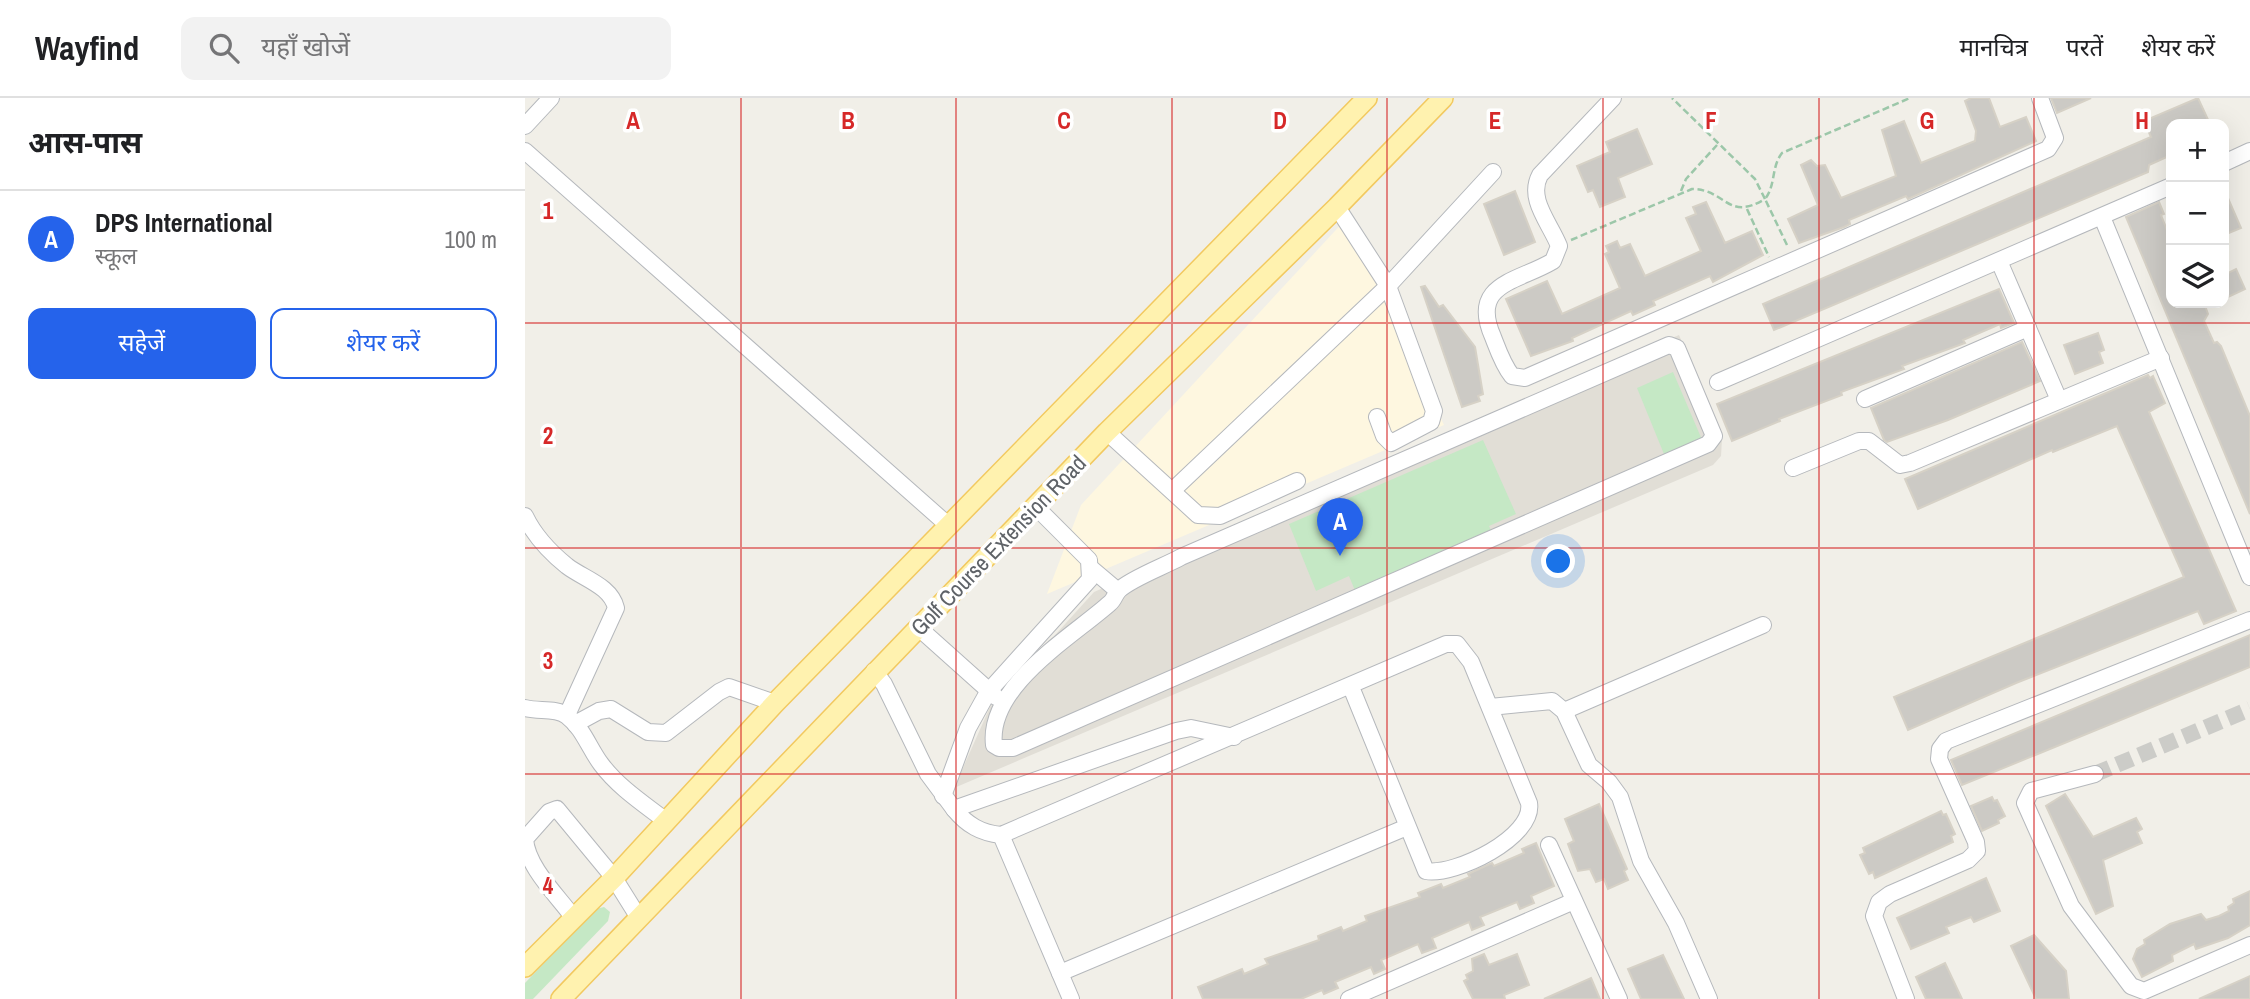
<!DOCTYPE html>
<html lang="hi">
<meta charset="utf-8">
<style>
:root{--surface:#fff;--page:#f2f2f2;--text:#202124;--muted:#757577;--line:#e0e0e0;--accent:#2563eb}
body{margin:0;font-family:"Archivo Narrow","Noto Sans Devanagari",sans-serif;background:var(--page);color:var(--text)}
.controls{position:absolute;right:21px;top:21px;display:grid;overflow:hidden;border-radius:14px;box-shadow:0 7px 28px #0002}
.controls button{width:63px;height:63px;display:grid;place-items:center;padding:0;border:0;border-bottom:2px solid var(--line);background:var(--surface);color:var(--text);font:35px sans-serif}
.you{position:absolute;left:1034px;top:464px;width:24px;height:24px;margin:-18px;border:5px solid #fff;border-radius:50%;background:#1a73e8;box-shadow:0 0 0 10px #1a73e833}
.badge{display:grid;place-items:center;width:46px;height:46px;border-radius:50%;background:var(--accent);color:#fff;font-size:23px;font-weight:700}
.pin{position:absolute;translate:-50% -58px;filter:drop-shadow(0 2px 4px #0008)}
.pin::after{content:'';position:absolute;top:37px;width:24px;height:21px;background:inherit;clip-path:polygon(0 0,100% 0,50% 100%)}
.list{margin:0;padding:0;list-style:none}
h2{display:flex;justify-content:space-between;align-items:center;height:91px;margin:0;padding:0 28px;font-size:30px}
h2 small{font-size:23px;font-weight:400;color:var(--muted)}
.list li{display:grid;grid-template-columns:46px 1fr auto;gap:21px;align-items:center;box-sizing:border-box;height:98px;padding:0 28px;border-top:2px solid var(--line)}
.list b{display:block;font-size:26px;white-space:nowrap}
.list p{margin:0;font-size:23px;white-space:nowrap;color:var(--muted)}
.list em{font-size:23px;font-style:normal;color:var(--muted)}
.actions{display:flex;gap:14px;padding:21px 28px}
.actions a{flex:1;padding:16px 0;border:2px solid var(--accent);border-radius:14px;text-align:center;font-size:24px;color:var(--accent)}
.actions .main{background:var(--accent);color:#fff}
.icon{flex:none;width:38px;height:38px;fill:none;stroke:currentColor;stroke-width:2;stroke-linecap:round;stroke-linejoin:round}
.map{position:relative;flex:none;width:1725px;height:901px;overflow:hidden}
header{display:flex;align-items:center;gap:42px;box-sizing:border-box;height:98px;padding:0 35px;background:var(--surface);border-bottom:2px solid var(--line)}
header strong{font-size:33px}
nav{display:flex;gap:38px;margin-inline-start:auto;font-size:24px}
.search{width:490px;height:63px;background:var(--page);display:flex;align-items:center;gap:18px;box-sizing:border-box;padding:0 24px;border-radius:14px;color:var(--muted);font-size:26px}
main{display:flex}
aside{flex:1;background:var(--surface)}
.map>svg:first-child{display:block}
.commercial{fill:#fef7e0}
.education{fill:#e1ded6}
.green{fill:#c5e8c5}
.building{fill:#cccac5;stroke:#d6d1c6;stroke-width:2}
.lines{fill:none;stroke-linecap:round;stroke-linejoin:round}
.minor-tunnel{stroke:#ccccc8;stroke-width:16;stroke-dasharray:16 8;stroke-linecap:butt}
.minor-casing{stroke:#b5b8bc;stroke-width:18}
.major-casing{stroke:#f2c960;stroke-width:22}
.path{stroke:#9cc7a9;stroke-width:2.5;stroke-dasharray:7 3.5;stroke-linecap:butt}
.minor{stroke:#fff;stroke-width:16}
.major{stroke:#fff2af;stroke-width:19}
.grid{fill:none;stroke:#d62828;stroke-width:2;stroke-opacity:0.55}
.labels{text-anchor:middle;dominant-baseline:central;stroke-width:7;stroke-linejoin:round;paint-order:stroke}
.street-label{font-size:23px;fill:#5f6368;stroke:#fff}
.grid-label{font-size:23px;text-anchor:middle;font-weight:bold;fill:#d62828;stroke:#fff;stroke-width:7;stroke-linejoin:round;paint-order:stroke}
</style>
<header>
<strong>Wayfind</strong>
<div class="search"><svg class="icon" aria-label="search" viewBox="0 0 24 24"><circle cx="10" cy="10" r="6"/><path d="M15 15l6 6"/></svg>यहाँ खोजें</div>
<nav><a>मानचित्र</a><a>परतें</a><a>शेयर करें</a></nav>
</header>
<main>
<aside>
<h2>आस-पास<small></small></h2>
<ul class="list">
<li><span class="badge">A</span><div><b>DPS International</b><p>स्कूल</p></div><em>100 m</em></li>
</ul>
<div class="actions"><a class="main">सहेजें</a><a>शेयर करें</a></div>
</aside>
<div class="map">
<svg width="1725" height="901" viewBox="0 0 1725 901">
<rect width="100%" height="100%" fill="#f1efe8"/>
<path class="commercial" d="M822,120L919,327L522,496L556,407Z"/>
<path class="education" d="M1154,237L1197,341L1196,358L1188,367L429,690L465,609L569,494Z"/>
<g class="green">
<path d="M1148,274L1178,344L1141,361L1112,290Z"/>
<path d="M958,342L991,416L964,428L968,436L831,495L824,478L791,493L764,426Z"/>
<path d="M79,809L85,814L83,823L8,901H0V885L71,811Z"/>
</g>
<g class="building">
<path d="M1446,0H1464L1475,29L1501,19L1511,43L1383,101L1381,98L1324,122L1325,126L1319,129L1274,145L1263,121L1293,107L1276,67L1286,62L1292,68L1300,67L1316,100L1371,78L1357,32L1379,23L1396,65L1450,43L1451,33L1440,3Z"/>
<path d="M1526,0H1566L1532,15Z"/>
<path d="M1673,0L1685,26H1646V57L1624,67L1623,74L1249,232L1238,206L1626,39L1619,23Z"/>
<path d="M1112,31L1127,66L1093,80L1100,99L1075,109L1068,92L1063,94L1052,68L1085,54L1081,44Z"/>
<path d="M1699,91L1716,130L1699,137Z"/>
<path d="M990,93L1010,144L979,157L959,106Z"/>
<path d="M1181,104L1200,145L1227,133L1238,157L1188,184L1185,178L1128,203L1130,207L1108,217L1106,213L1047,240L1048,243L1006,258L981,201L1022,183L1037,216L1095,190L1080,156L1084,154L1081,148L1092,143L1095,150L1105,146L1120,178L1176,153L1161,120L1171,116L1168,109Z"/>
<path d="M1634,104L1639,116L1636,117L1646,142V205H1679L1683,216L1679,223L1689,245L1692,244L1696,248L1725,318V416L1601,119Z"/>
<path d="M1711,171L1720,191L1703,199L1699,177Z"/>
<path d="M900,188L914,209L918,207L950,249L958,296L953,298L955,303L937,309L896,189Z"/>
<path d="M1474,191L1489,225L1476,230L1475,226L1438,242L1440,245L1377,268L1379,271L1316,294L1317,297L1254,321L1255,323L1207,343L1192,306Z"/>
<path d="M1573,235L1579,252L1574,254L1578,265L1550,276L1539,247Z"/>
<path d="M1497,244L1515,283L1423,322L1362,344L1359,342L1346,310Z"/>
<path d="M1623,277L1625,280L1628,278L1640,305L1624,314L1711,513L1679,526L1673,513L1491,585L1383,632L1369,599L1659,479L1592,328L1528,354L1527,352L1393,411L1380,381Z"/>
<path d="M1725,537V569L1437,687L1426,662Z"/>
<path d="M1540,696L1568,739L1611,720L1617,731L1612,734L1617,745L1578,762L1588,808L1571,816L1521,708Z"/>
<path d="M1467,699L1469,703L1472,702L1480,718L1473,722L1474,725L1457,733L1446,708Z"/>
<path d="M1074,706L1102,771L1099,773L1103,782L1083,791L1079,781L1071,784L1065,771L1053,773L1043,746L1049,743L1040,721Z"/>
<path d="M1416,713L1418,717L1421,716L1430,736L1426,738L1428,744L1350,780L1348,774L1344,776L1335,757L1340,755L1338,750Z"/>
<path d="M1011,745L1029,788L1006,798L1009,805L995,811L992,804L955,819L959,827L947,832L944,824L907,840L911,850L897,855L893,846L856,862L860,871L849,876L846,869L810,884L813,890L799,896L797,892L776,901H678L673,889L717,871L719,876L743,866L740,861L794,842L793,838L816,829L818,833L842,823L840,818L895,799L893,795L916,786L918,790L945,779L943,776L967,765L969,768L999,755L997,751Z"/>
<path d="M1461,780L1475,813L1449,824L1446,819L1421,829L1424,835L1386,851L1372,820Z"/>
<path d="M1725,793V827L1703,840L1671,851L1669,846L1647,857L1648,863L1617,879L1608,861L1612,851L1620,846L1619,842L1645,826L1676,816L1681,822L1694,818L1704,813L1703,809L1709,805L1708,801Z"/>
<path d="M1509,837L1541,873L1544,901H1511L1486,848Z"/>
<path d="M959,856L964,867L992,856L1004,887L979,897L980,901H948L939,883L943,881L941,877L948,873L947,861Z"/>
<path d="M1138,857L1159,901H1116L1103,871Z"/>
<path d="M1420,865L1437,901H1401L1391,879Z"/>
<path d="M1725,878V901H1674Z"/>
<path d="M1066,880L1075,901H1019Z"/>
</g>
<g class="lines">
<path class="minor-tunnel" d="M1570,676L1725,611"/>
<g class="minor-casing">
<g id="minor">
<path d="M1088,0L1015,77C1002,101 1025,125 1034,148L1028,163C993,184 944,185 968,239C973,252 978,267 987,278L1000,280L1523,51L1530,40L1515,0"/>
<path d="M0,28L26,0"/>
<path d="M0,53L424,428"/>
<path d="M1699,65L1725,53"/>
<path d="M812,109L863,188L909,313L906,324L866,345L859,338L852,319"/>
<path d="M1577,119L1725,479"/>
<path d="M1474,163L1534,302"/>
<path d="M1144,247L1152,250L1189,338L1183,346L488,650H474L469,647C462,588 547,539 585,505C589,502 590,496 594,492C607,480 640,468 656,459Z"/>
<path d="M1193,284L1646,88"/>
<path d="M1340,301L1503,230"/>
<path d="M582,334L673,417L695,418L772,383"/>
<path d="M1268,370L1334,343H1344L1375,367L1385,365L1636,260"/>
<path d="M648,392L863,188L968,74"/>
<path d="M0,418C9,437 26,455 42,468C59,481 86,488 91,510L42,617"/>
<path d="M567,471L593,493"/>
<path d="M395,531L471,599"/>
<path d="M349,573L359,586L403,676L429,711L651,633L666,630L709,639"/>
<path d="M965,609L1027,603L1039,613L1064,667L1084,684L1095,699L1116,763L1151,825L1184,901"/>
<path d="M0,610C13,614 31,609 42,618C58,630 64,650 76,666C93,689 119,706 141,723"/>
<path d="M1039,613L1238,527"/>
<path d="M50,626L74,613L86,611L123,634L141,635L194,594L204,589L250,605"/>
<path d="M1570,676L1506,693L1500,705L1546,808L1606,888L1619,893L1725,847"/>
<path d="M418,698L443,630L463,594L565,481L564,462L510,408"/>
<path d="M429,711C442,727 456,735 476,737L921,546H932L946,564L1004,705C1010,739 930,778 901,773L826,589"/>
<path d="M476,737L546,901"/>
<path d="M1024,747L1094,901"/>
<path d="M48,819C32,797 2,769 0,741L24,714L32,711L89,780L114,820"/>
<path d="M535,875L882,729"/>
<path d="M824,901L1049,803"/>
<path d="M1381,901L1349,818L1354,804L1365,796L1443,762L1452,753L1451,744L1414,661L1415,651L1421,643L1725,522"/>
</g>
</g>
<g class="major-casing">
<g id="major">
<path d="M0,869L89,780L250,605L842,0"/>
<path d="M36,901L582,334L812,109L918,0"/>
</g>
</g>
<g class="path">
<path d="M1156,93L1161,81L1192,47"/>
<path d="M1222,111L1244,159"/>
<path d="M1046,142L1167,91C1201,91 1202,124 1240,101L1230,81L1147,0"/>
<path d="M1262,147L1240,101C1251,87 1246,69 1257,55L1385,0"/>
</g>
<use href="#minor" class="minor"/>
<use href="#major" class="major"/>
</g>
<path class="grid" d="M216,0V901M431,0V901M647,0V901M862,0V901M1078,0V901M1294,0V901M1509,0V901M0,225H1725M0,450H1725M0,676H1725"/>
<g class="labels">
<g class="street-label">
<text transform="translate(473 447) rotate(-46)">Golf Course Extension Road</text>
</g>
</g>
<g class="grid-label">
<text x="108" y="31">A</text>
<text x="323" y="31">B</text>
<text x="539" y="31">C</text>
<text x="755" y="31">D</text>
<text x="970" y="31">E</text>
<text x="1186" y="31">F</text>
<text x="1402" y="31">G</text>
<text x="1617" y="31">H</text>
<text x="23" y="121">1</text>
<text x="23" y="346">2</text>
<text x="23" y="571">3</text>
<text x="23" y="796">4</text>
</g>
</svg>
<div class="controls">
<button>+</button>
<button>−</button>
<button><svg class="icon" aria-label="layers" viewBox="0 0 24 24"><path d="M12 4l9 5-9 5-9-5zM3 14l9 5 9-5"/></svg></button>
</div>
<div class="you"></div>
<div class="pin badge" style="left:815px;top:458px">A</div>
</div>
</main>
